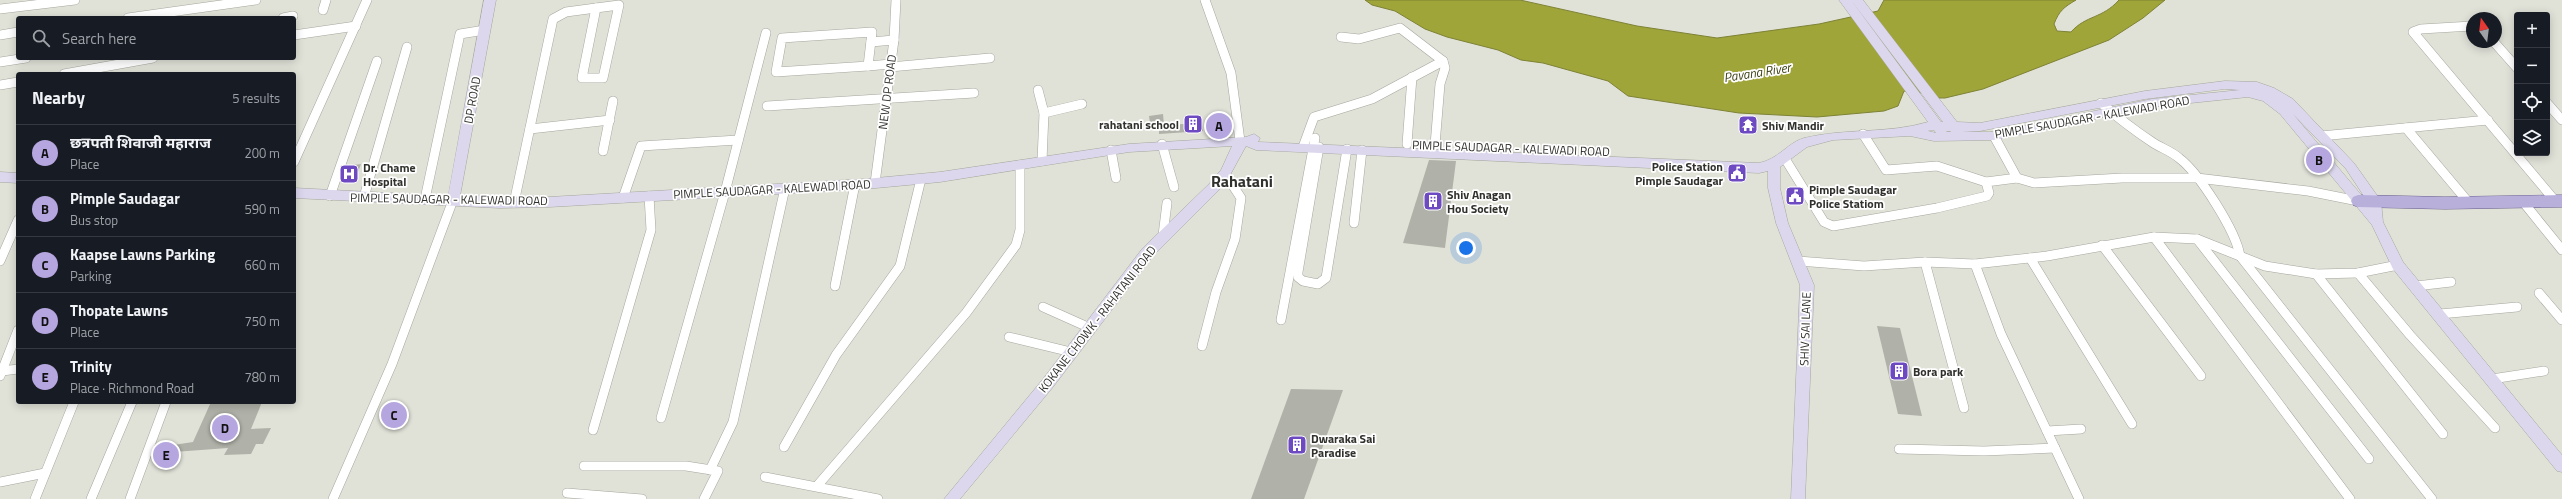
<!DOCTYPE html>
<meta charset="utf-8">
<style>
:root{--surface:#171b24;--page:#20242c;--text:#f1f3f6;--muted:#9ea1a6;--line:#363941;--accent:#b6a6df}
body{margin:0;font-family:"Titillium Web","Noto Sans Devanagari",sans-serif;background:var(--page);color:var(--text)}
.controls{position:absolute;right:12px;top:12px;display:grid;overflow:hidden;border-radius:4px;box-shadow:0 2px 10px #0003}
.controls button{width:36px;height:36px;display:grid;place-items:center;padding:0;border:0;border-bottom:1px solid var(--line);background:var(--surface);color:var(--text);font:20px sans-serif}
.compass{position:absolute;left:2466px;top:12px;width:36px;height:36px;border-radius:50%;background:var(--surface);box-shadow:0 2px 10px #0003;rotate:346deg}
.you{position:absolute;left:1466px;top:248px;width:14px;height:14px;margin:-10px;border:3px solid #fff;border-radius:50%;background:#1a73e8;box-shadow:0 0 0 6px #1a73e833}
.badge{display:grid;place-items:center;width:26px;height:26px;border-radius:50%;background:var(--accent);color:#111;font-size:13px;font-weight:700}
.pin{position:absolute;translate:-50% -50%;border:2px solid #fff;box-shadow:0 1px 4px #0006}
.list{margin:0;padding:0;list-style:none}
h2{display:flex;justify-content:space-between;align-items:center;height:52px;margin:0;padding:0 16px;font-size:17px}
h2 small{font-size:13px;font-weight:400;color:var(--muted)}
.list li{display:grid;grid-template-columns:26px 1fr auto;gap:12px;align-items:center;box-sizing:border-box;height:56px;padding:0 16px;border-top:1px solid var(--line)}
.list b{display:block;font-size:15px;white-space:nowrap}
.list p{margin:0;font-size:13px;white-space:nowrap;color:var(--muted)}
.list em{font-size:13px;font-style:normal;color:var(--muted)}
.icon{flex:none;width:22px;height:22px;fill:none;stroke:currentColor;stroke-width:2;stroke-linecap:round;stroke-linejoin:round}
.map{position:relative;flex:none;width:2562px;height:499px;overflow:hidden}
.search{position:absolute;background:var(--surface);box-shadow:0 2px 10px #0003;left:16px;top:16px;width:280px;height:44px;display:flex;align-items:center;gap:10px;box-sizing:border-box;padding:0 14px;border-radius:4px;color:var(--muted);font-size:15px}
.panel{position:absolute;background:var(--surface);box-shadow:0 2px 10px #0003;left:16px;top:72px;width:280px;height:332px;border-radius:4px}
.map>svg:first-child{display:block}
.water{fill:#9fa539;stroke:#7e8235}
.building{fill:#b0b1a8}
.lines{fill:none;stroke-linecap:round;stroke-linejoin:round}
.street-casing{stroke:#a5a79d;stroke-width:10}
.secondary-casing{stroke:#a5a79d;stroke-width:1}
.primary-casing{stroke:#6a608e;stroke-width:1}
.street{stroke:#fff;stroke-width:9}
.secondary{fill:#dcd7ed;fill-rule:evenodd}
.primary{fill:#b8afdb;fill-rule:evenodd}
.labels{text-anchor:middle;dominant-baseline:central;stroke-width:3.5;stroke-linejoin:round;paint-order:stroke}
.street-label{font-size:12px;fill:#30312d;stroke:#fff}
.poi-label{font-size:12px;font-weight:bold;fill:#30312d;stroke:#fff;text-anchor:start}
.water-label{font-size:13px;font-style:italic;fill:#3f4216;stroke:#fff}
.district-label{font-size:16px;font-weight:bold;fill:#30312d;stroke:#fff}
</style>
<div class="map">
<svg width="2562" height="499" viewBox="0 0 2562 499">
<rect width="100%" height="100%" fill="#e0e2d8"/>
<path class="water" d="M1365,0H1520L1637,26L1717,38L1819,24L1878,11L1884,0H2076C2064,7 2059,11 2054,24L2057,31L2071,32C2086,15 2102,19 2119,0H2165L2143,18L2109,40L1983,89L1945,98H1930L1922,93L1904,91L1898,106L1884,111L1817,117L1739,113L1628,96L1608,81L1543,63L1521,60L1498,50L1447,37L1425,29L1395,11L1372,5Z"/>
<g class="building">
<path d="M1163,114L1164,125L1202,123L1203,131L1159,134V129L1151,130L1149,116Z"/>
<path d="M1429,160L1456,161L1445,248L1403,243Z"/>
<path d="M361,164L356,178L342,180L347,166Z"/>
<path d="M1877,326L1900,328L1922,416L1898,414Z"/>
<path d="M1291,389L1343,390L1304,499H1251Z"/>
<path d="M211,402H262L251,429L271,428L263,444H256L251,454L224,455L228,448L174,452L171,462L155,465L160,447L193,442Z"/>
</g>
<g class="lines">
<g class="street-casing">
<g id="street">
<path d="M1205,0L1231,73L1240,141"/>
<path d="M619,5L603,78H582L596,8Z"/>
<path d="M0,9L75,0"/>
<path d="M323,10L326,0"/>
<path d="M128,18L256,0"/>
<path d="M283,18L293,16"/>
<path d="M2472,26L2421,29L2413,32L2556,202"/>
<path d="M872,32L868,66L776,72L782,38Z"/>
<path d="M0,35L18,32"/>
<path d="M294,35L356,26"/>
<path d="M871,42L894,40"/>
<path d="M2494,42L2517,68"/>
<path d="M0,62L26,58"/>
<path d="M868,66L891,64"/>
<path d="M890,67L990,58"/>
<path d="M64,74L153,58"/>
<path d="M0,85L18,82"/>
<path d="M1038,90L1044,113L1042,161"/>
<path d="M2101,103C2117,117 2134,130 2152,142C2161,148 2171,151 2179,158C2199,173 2236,231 2240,256L2432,499"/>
<path d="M2547,103L2562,120"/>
<path d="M767,106L974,93"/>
<path d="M1044,113L1082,104"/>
<path d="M2406,128L2469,203"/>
<path d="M530,129L610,120"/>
<path d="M1863,134L1886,170L1937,166L1986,182"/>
<path d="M1994,136L2017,178"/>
<path d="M2321,136L2488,120"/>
<path d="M1162,144L1174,187"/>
<path d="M1407,144L1412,77"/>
<path d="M1435,145L1440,84L1445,68L1443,61"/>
<path d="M1303,147L1314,117L1372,99L1443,61L1400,28L1359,39L1341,37"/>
<path d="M1319,147L1298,272V277L1303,281L1318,284L1326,278L1347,149"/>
<path d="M1111,150L1116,178"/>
<path d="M603,151L613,101"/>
<path d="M1784,157L1824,222L1833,226L1937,208L1987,196L1989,193L1986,182L2017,178L2034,183L2122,178H2197L2308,191L2358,201"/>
<path d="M294,162L367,0"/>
<path d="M875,183L894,40L896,0"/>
<path d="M330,196L377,61"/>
<path d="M364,197L407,47"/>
<path d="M623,198L641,146L738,140"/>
<path d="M425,199L460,34L485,30"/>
<path d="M514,203L553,19L566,12L596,8"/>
<path d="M2524,203L2562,250"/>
<path d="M1354,223L1362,150"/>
<path d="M1163,235L1167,203"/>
<path d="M2154,237L2350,499"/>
<path d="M2197,239L2369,459"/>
<path d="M2102,245L2201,376"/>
<path d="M2030,258L2132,424"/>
<path d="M0,261L18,220"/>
<path d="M1798,261L1864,266L1925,262L1975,264L2047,256L2154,237L2197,239L2265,266L2316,274L2358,273L2398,265"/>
<path d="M1925,262L1964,408"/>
<path d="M1975,264L2001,334L2079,499"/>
<path d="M2358,273L2410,335L2495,428"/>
<path d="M2316,274L2443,434"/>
<path d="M835,286L855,184"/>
<path d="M2416,286L2451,282"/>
<path d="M2539,293L2562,320"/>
<path d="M1043,307L1090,328"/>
<path d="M2440,314L2517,307"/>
<path d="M1281,320L1315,138"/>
<path d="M1009,337L1071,352"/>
<path d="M1202,346L1216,292L1235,239L1241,198L1226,175"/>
<path d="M2,371L18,369"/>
<path d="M0,376L18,330"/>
<path d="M2492,379L2544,371"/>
<path d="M661,418L725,192L766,33"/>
<path d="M593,430L651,230L649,196"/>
<path d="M2047,431L2081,429"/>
<path d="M784,447L836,355L900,266L921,179"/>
<path d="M1899,449L1984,451L2055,448"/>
<path d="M584,466H686L718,471L704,499"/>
<path d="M710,470L733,422L785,188"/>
<path d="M765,477L878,499"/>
<path d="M0,482L45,473"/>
<path d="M817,486L966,313L1016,245L1020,230V165"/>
<path d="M567,493L642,499"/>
<path d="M35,499L74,402"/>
<path d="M91,499L132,402"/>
<path d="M130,499L166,402"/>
<path d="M333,499L392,364L453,200"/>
</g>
</g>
<g class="secondary-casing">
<g id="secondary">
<path d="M484,0H496L460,196L549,197L865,179L940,172L1129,144L1246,137L1254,134L1260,138L1258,142L1759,163C1779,159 1787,143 1804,138C1845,128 1888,134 1928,122L1839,0H1851L1941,122H1943L1851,0H1863L1957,122L1980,123L2145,91L2225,81L2257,82L2274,88L2293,99L2354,163L2381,201L2383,222L2403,262L2562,455V472L2557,471L2393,269L2372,225L2280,114L2263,101L2248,97L2152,107L1994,140L1934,141L1910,136L1833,140L1807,147L1780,167V188L1788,223L1814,285L1805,499H1791L1800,285L1776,223L1768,188V171L1759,173L1256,150L1246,146L1229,177L1218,191L1152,257L1053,387L960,499H944L1043,379L1142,249L1209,184L1221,170L1232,146L1129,152L940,182L865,189L549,207L500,208L294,198V188L448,196ZM2225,89L2240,90L2152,99L1994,132H1962L1980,131L2145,99ZM2293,114L2346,169L2369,204ZM1930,130H1934L1936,133L1928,131ZM1947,131H1950L1951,132H1946Z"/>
<path d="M0,172L18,173V183L0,182Z"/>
</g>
</g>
<g class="primary-casing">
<path id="primary" d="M2358,195L2445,197L2562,195V207L2445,209L2358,207L2353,205L2351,201L2353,197Z"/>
</g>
<use href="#street" class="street"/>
<use href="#secondary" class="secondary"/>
<use href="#primary" class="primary"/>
</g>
<defs>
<g id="building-square" transform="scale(1)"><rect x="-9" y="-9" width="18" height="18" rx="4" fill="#6d49c2" stroke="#fff"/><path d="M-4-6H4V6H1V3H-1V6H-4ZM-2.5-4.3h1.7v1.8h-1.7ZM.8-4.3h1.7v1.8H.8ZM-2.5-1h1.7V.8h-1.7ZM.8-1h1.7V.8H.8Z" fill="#fff"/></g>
<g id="temple-square" transform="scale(1)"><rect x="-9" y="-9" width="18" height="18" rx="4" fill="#6d49c2" stroke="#fff"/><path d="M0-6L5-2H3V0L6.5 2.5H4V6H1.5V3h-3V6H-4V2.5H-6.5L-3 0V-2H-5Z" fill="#fff"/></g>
<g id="civic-square" transform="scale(1)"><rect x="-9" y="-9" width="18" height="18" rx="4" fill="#6d49c2" stroke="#fff"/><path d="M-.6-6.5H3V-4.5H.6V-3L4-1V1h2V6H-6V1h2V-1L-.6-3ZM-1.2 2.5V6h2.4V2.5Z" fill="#fff"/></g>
<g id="hospital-square" transform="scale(1)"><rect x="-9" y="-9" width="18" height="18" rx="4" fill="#6d49c2" stroke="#fff"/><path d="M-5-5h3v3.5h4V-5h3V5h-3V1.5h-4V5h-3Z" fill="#fff"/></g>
</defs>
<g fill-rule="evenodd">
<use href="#building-square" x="1193" y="124"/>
<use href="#temple-square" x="1748" y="125"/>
<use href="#civic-square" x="1737" y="173"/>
<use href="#hospital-square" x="349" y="174"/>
<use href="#civic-square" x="1795" y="196"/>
<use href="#building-square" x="1433" y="201"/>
<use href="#building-square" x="1899" y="371"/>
<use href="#building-square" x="1297" y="445"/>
</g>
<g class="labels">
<g class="street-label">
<text transform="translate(887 92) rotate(-83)">NEW DP ROAD</text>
<text transform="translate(472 100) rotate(-80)">DP ROAD</text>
<text transform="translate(2092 117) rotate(-10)">PIMPLE SAUDAGAR - KALEWADI ROAD</text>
<text transform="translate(1511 148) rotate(2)">PIMPLE SAUDAGAR - KALEWADI ROAD</text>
<text transform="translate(772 189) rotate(-3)">PIMPLE SAUDAGAR - KALEWADI ROAD</text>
<text transform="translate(449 199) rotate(1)">PIMPLE SAUDAGAR - KALEWADI ROAD</text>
<text transform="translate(1097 319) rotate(-52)">KOKANE CHOWK - RAHATANI ROAD</text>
<text transform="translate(1805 329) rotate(-88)">SHIV SAI LANE</text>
</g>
<g class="poi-label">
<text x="1179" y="124" text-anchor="end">rahatani school</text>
<text x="1762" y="125">Shiv Mandir</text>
<text x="1723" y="166" text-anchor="end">Police Station<tspan x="1723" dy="14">Pimple Saudagar</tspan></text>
<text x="363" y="167">Dr. Chame<tspan x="363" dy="14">Hospital</tspan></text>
<text x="1809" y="189">Pimple Saudagar<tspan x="1809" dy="14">Police Statiom</tspan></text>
<text x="1447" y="194">Shiv Anagan<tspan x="1447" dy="14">Hou Society</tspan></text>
<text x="1913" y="371">Bora park</text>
<text x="1311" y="438">Dwaraka Sai<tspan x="1311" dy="14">Paradise</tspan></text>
</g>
<g class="water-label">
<text transform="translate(1757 72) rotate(-9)">Pavana River</text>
</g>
<g class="district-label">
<text x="1242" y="181">Rahatani</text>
</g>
</g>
</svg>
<div class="controls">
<button>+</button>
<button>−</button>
<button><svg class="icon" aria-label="locate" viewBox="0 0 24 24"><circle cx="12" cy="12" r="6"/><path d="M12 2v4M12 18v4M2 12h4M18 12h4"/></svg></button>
<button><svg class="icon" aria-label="layers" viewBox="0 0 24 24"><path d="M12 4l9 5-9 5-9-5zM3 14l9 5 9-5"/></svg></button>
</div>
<svg class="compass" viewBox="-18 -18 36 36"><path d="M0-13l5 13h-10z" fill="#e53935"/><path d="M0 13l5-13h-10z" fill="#9ea1a6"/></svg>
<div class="you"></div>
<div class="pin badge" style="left:1219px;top:126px">A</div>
<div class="pin badge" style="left:2319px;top:160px">B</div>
<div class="pin badge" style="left:394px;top:415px">C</div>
<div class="pin badge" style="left:225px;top:428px">D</div>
<div class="pin badge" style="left:166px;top:455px">E</div>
<div class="search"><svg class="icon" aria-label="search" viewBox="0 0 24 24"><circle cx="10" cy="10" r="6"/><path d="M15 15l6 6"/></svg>Search here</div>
<section class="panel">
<h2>Nearby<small>5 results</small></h2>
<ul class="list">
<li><span class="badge">A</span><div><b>छत्रपती शिवाजी महाराज</b><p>Place</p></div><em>200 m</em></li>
<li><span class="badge">B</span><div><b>Pimple Saudagar</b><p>Bus stop</p></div><em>590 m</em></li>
<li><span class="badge">C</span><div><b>Kaapse Lawns Parking</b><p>Parking</p></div><em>660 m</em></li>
<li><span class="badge">D</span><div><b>Thopate Lawns</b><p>Place</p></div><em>750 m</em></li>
<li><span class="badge">E</span><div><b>Trinity</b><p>Place · Richmond Road</p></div><em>780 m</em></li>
</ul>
</section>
</div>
